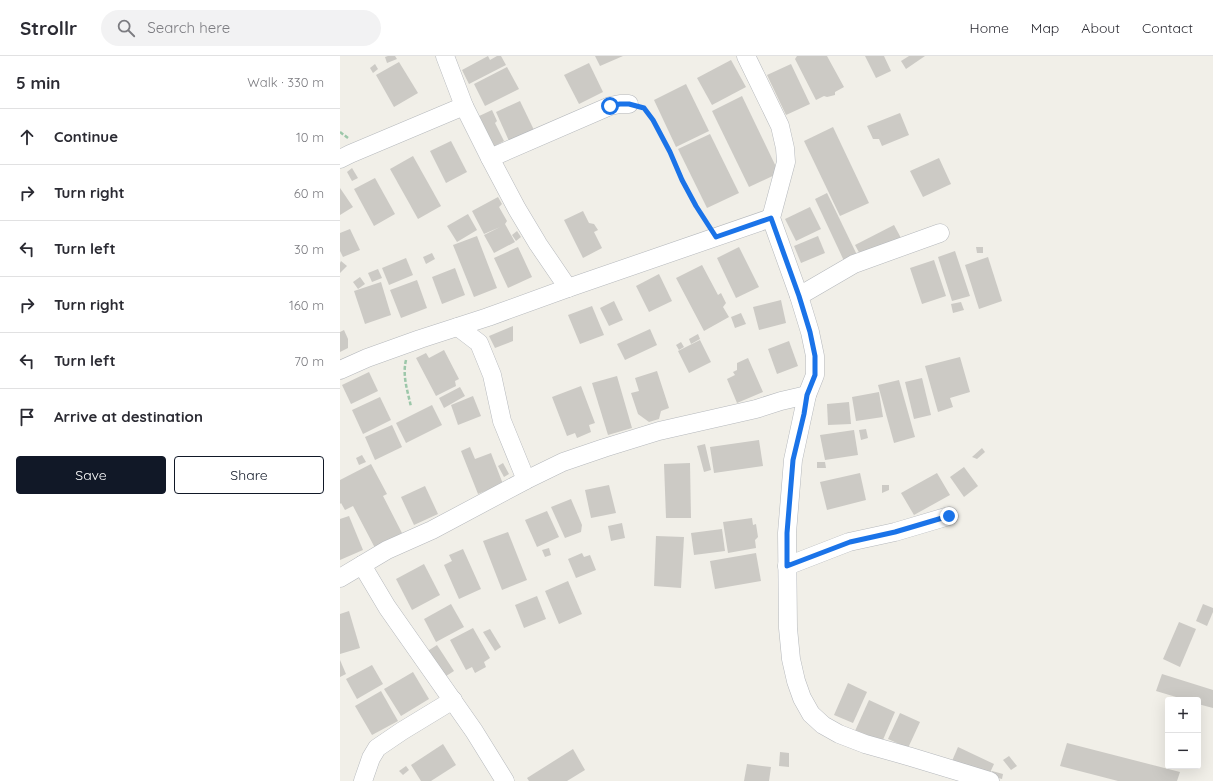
<!DOCTYPE html>
<meta charset="utf-8">
<style>
:root{--surface:#fff;--page:#f2f2f3;--text:#2b2b33;--muted:#7c7c81;--line:#e1e1e2;--accent:#111827}
body{margin:0;font-family:Quicksand,sans-serif;background:var(--page);color:var(--text)}
.controls{position:absolute;right:12px;bottom:12px;display:grid;overflow:hidden;border-radius:4px;box-shadow:0 4px 16px #0002}
.controls button{width:36px;height:36px;display:grid;place-items:center;padding:0;border:0;border-bottom:1px solid var(--line);background:var(--surface);color:var(--text);font:20px sans-serif}
.stop{position:absolute;width:12px;height:12px;margin:-9px;border:3px solid #1a73e8;border-radius:50%;background:#fff}
.stop.end{background:#1a73e8;border-color:#fff;box-shadow:0 1px 4px #0008}
.list{margin:0;padding:0;list-style:none}
h2{display:flex;justify-content:space-between;align-items:center;height:52px;margin:0;padding:0 16px;font-size:17px}
h2 small{font-size:13px;font-weight:400;color:var(--muted)}
.list li{display:grid;grid-template-columns:26px 1fr auto;gap:12px;align-items:center;box-sizing:border-box;height:56px;padding:0 16px;border-top:1px solid var(--line)}
.list b{display:block;font-size:15px;white-space:nowrap}
.list em{font-size:13px;font-style:normal;color:var(--muted)}
.actions{display:flex;gap:8px;padding:12px 16px}
.actions a{flex:1;padding:9px 0;border:1px solid var(--accent);border-radius:4px;text-align:center;font-size:14px;color:var(--accent)}
.actions .main{background:var(--accent);color:#fff}
.icon{flex:none;width:22px;height:22px;fill:none;stroke:currentColor;stroke-width:2;stroke-linecap:round;stroke-linejoin:round}
.map{position:relative;flex:none;width:873px;height:725px;overflow:hidden}
header{display:flex;align-items:center;gap:24px;box-sizing:border-box;height:56px;padding:0 20px;background:var(--surface);border-bottom:1px solid var(--line)}
header strong{font-size:19px}
nav{display:flex;gap:22px;margin-inline-start:auto;font-size:14px}
.search{width:280px;height:36px;background:var(--page);display:flex;align-items:center;gap:10px;box-sizing:border-box;padding:0 14px;border-radius:22px;color:var(--muted);font-size:15px}
main{display:flex}
aside{flex:1;background:var(--surface)}
.map>svg:first-child{display:block}
.building{fill:#cccac5}
.lines{fill:none;stroke-linecap:round;stroke-linejoin:round}
.minor-casing{stroke:#b5b8bc;stroke-width:19}
.path{stroke:#9cc7a9;stroke-width:2.5;stroke-dasharray:4 2;stroke-linecap:butt}
.minor{stroke:#fff;stroke-width:18}
.route{stroke:#1a73e8;stroke-width:5}
</style>
<header>
<strong>Strollr</strong>
<div class="search"><svg class="icon" aria-label="search" viewBox="0 0 24 24"><circle cx="10" cy="10" r="6"/><path d="M15 15l6 6"/></svg>Search here</div>
<nav><a>Home</a><a>Map</a><a>About</a><a>Contact</a></nav>
</header>
<main>
<aside>
<h2>5 min<small>Walk · 330 m</small></h2>
<ul class="list">
<li><svg class="icon" aria-label="ahead" viewBox="0 0 24 24"><path d="M12 20V5M6 11l6-6 6 6"/></svg><div><b>Continue</b></div><em>10 m</em></li>
<li><svg class="icon" aria-label="right" viewBox="0 0 24 24"><path d="M7 20v-9h11M14 6l5 5-5 5"/></svg><div><b>Turn right</b></div><em>60 m</em></li>
<li><svg class="icon" aria-label="left" viewBox="0 0 24 24"><path d="M17 20v-9H6M10 6l-5 5 5 5"/></svg><div><b>Turn left</b></div><em>30 m</em></li>
<li><svg class="icon" aria-label="right" viewBox="0 0 24 24"><path d="M7 20v-9h11M14 6l5 5-5 5"/></svg><div><b>Turn right</b></div><em>160 m</em></li>
<li><svg class="icon" aria-label="left" viewBox="0 0 24 24"><path d="M17 20v-9H6M10 6l-5 5 5 5"/></svg><div><b>Turn left</b></div><em>70 m</em></li>
<li><svg class="icon" aria-label="arrive" viewBox="0 0 24 24"><path d="M6 21V4h12l-3 4 3 4H6"/></svg><div><b>Arrive at destination</b></div></li>
</ul>
<div class="actions"><a class="main">Save</a><a>Share</a></div>
</aside>
<div class="map">
<svg width="873" height="725" viewBox="0 0 873 725">
<rect width="100%" height="100%" fill="#f1efe8"/>
<g class="building">
<path d="M48,0H55L57,3L47,7L45,1Z"/>
<path d="M148,0L150,4L157,0H161L166,9L129,28L122,14Z"/>
<path d="M255,0H283L260,10Z"/>
<path d="M457,0H487L504,31L495,36V39L487,41L484,40L476,44L455,3Z"/>
<path d="M525,0H544L551,15L536,22Z"/>
<path d="M569,0H585L566,13L561,5Z"/>
<path d="M391,4L406,31L372,49L357,22Z"/>
<path d="M59,6L78,37L54,51L36,19Z"/>
<path d="M249,7L263,36L239,48L224,19Z"/>
<path d="M35,8L38,13L33,17L30,12Z"/>
<path d="M451,8L470,48L446,59L427,19Z"/>
<path d="M167,11L179,33L145,50L134,28Z"/>
<path d="M346,28L369,75L336,91L314,44Z"/>
<path d="M402,40L439,117L409,131L372,55Z"/>
<path d="M180,45L194,74L169,85L156,56Z"/>
<path d="M152,54L157,65L155,67L164,85L153,91L137,61Z"/>
<path d="M560,57L569,79L542,90L539,83H533L527,70Z"/>
<path d="M493,71L529,147L500,160L464,85Z"/>
<path d="M370,78L399,137L367,152L338,93Z"/>
<path d="M111,85L127,116L106,127L90,95Z"/>
<path d="M73,100L101,150L78,163L50,113Z"/>
<path d="M599,102L611,128L583,141L570,115Z"/>
<path d="M12,112L18,122L12,125L7,116Z"/>
<path d="M35,122L55,158L34,170L14,133Z"/>
<path d="M0,132L13,151L0,159Z"/>
<path d="M487,137L518,201L505,207L475,143Z"/>
<path d="M158,141L162,148L159,151L167,165L165,168L175,186L154,197L144,179L160,171L144,178L132,155Z"/>
<path d="M470,151L481,173L456,185L445,163Z"/>
<path d="M243,155L249,167L254,168L258,174L254,176L262,192L243,202L224,164Z"/>
<path d="M128,158L137,174L117,186L107,170Z"/>
<path d="M554,169L561,182L522,202L515,189Z"/>
<path d="M10,173L20,194L3,201L0,195V177Z"/>
<path d="M177,175L181,181L176,185L172,179Z"/>
<path d="M137,180L157,232L134,241L113,189Z"/>
<path d="M478,180L485,197L461,207L454,190Z"/>
<path d="M178,191L192,221L168,232L154,202Z"/>
<path d="M399,191L419,231L396,242L377,202Z"/>
<path d="M636,191H643V197H637Z"/>
<path d="M615,195L630,240L612,245L598,201Z"/>
<path d="M92,197L95,203L86,208L83,201Z"/>
<path d="M648,201L662,245L639,253L625,209Z"/>
<path d="M66,202L73,219L49,229L42,212Z"/>
<path d="M594,204L606,240L582,248L570,212Z"/>
<path d="M1,205L7,210L0,217V207Z"/>
<path d="M362,209L378,239L381,237L386,247L383,251L389,261L364,275L336,222Z"/>
<path d="M115,212L125,239L102,248L92,221Z"/>
<path d="M38,213L42,222L32,226L28,217Z"/>
<path d="M319,218L332,245L309,256L296,230Z"/>
<path d="M20,221L25,228L18,233L13,226Z"/>
<path d="M77,224L87,252L61,262L50,234Z"/>
<path d="M41,226L51,259L25,268L14,235Z"/>
<path d="M441,244L446,267L419,274L413,251Z"/>
<path d="M274,245L283,264L269,270L260,252Z"/>
<path d="M621,246L624,254L613,257L611,248Z"/>
<path d="M252,250L264,279L240,288L228,259Z"/>
<path d="M401,257L406,268L395,272L391,261Z"/>
<path d="M173,270V285L155,292L149,280Z"/>
<path d="M310,273L317,289L285,304L277,288Z"/>
<path d="M4,274L8,283V292L0,296V276Z"/>
<path d="M358,278L360,283L351,288L349,283Z"/>
<path d="M360,284L371,306L349,317L338,295Z"/>
<path d="M449,285L458,310L437,318L428,293Z"/>
<path d="M341,286L344,291L339,294L336,289Z"/>
<path d="M104,294L119,323L115,325L116,330L96,340L76,302L86,297L89,302Z"/>
<path d="M620,301L630,336L610,342L613,351L598,356L585,310Z"/>
<path d="M408,302L423,336L397,347L387,323L395,319L393,316L397,314V307Z"/>
<path d="M317,315L329,352L321,355L319,363L309,366L298,358L291,337L299,335L295,322Z"/>
<path d="M29,316L38,335L11,348L2,329Z"/>
<path d="M277,320L292,372L268,379L252,327Z"/>
<path d="M582,322L591,359L574,363L565,326Z"/>
<path d="M559,324L575,381L554,387L538,329Z"/>
<path d="M241,330L255,367L249,369L251,376L237,382L235,377L227,380L212,341Z"/>
<path d="M120,331L125,340L104,352L99,342Z"/>
<path d="M539,336L543,361L516,365L512,341Z"/>
<path d="M133,340L141,360L118,369L111,349Z"/>
<path d="M40,341L51,364L23,378L12,354Z"/>
<path d="M509,346L511,368L488,369L487,348Z"/>
<path d="M92,349L102,369L66,387L56,367Z"/>
<path d="M52,369L62,391L35,404L25,381Z"/>
<path d="M526,373L528,382L521,384L519,374Z"/>
<path d="M514,374L518,399L485,404L480,379Z"/>
<path d="M419,384L423,410L374,417L370,391Z"/>
<path d="M365,388L371,414L364,416L357,390Z"/>
<path d="M130,391L135,403L151,397L163,428L138,438L121,395Z"/>
<path d="M642,392L645,396L637,403L632,401Z"/>
<path d="M22,399L26,406L19,409L16,402Z"/>
<path d="M477,406H485L486,412H477Z"/>
<path d="M163,407L169,418L164,421L158,410Z"/>
<path d="M350,407L351,462H326L324,408Z"/>
<path d="M31,408L47,438L43,440L62,477L35,492L13,450L5,454L1,447L0,448V424Z"/>
<path d="M624,411L638,430L624,441L610,421Z"/>
<path d="M520,417L526,444L487,454L480,426Z"/>
<path d="M597,417L610,439L574,459L561,437Z"/>
<path d="M269,429L276,457L251,462L245,434Z"/>
<path d="M542,429H549V434L542,437Z"/>
<path d="M85,430L98,458L74,469L61,441Z"/>
<path d="M231,443L242,469L241,476L225,482L211,451Z"/>
<path d="M207,455L219,481L197,491L185,464Z"/>
<path d="M9,460L23,494L0,504V463Z"/>
<path d="M412,462L413,469L416,468L418,481L415,484L416,492L388,497L383,466Z"/>
<path d="M282,467L285,482L271,485L268,470Z"/>
<path d="M382,473L385,495L354,499L351,477Z"/>
<path d="M168,476L187,524L162,534L143,485Z"/>
<path d="M316,480L344,481L341,532L314,530Z"/>
<path d="M209,492L211,499L205,501L202,494Z"/>
<path d="M123,493L141,533L119,543L104,509L112,505L109,499Z"/>
<path d="M242,497L244,501L250,499L256,514L236,522L228,503Z"/>
<path d="M416,497L421,525L375,533L370,505Z"/>
<path d="M84,508L100,539L72,554L56,523Z"/>
<path d="M228,525L242,558L219,568L205,535Z"/>
<path d="M197,540L206,563L184,572L175,549Z"/>
<path d="M111,548L124,571L96,586L84,563Z"/>
<path d="M863,548L873,552V556L867,570L856,565Z"/>
<path d="M9,555L20,592L0,598V558Z"/>
<path d="M839,566L856,573L840,611L823,603Z"/>
<path d="M133,572L150,602L144,606L146,611L135,617L132,611L126,614L110,584Z"/>
<path d="M150,573L161,591L155,595L143,576Z"/>
<path d="M97,589L114,615L103,622L86,596Z"/>
<path d="M0,604L6,618L0,621Z"/>
<path d="M32,609L43,628L17,643L6,623Z"/>
<path d="M73,616L89,643L61,660L44,633Z"/>
<path d="M822,618L873,634V652L858,648V644H846L816,635Z"/>
<path d="M508,627L527,636L513,667L494,659Z"/>
<path d="M41,635L58,665L32,679L15,650Z"/>
<path d="M529,644L555,656L542,686L515,675Z"/>
<path d="M560,657L580,666L568,692L548,683Z"/>
<path d="M727,687L840,716L837,725H778L720,710Z"/>
<path d="M103,688L116,709L91,725H81L71,709Z"/>
<path d="M618,691L654,708L648,721L612,705Z"/>
<path d="M233,693L245,714L227,725H189L187,722Z"/>
<path d="M440,696L449,697V711L439,710Z"/>
<path d="M669,700L677,710L671,714L663,704Z"/>
<path d="M407,708L431,711L429,725H404Z"/>
<path d="M66,710L69,714L63,719L59,715Z"/>
<path d="M652,715L663,718L662,723L651,720Z"/>
</g>
<g class="lines">
<g class="minor-casing">
<g id="minor">
<path d="M105,0L124,50L150,102L177,153L198,188L228,232"/>
<path d="M406,0L440,70L445,92L446,106L431,162L459,240L470,276L475,300V319L467,339L453,404L447,477L448,572L451,603L456,625L462,642L471,658L483,669L499,678L525,688L571,701L650,725"/>
<path d="M150,102L270,50L280,48H289"/>
<path d="M0,103L10,98L124,50"/>
<path d="M459,240L514,208L600,177"/>
<path d="M118,271L139,287L152,319L162,365L186,424"/>
<path d="M0,314L27,302L80,283L148,261L228,232L431,162"/>
<path d="M22,509L47,551L134,675L165,725"/>
<path d="M447,510L509,486L555,476L609,460"/>
<path d="M0,522L47,494L92,474L186,424L223,406L264,392L319,375L416,353L441,345L467,339"/>
<path d="M23,725L31,702L37,692L62,675L113,644"/>
</g>
</g>
<g class="path">
<path d="M305,54L313,64L330,95L343,124L356,150L368,168"/>
<path d="M0,76L8,82"/>
<path d="M66,304C62,320 68,336 71,351"/>
</g>
<use href="#minor" class="minor"/>
</g>
<g class="lines">
<path class="route" d="M270,50L280,48H289L304,52L313,64L330,96L342,124L356,150L376,181L431,162L459,240L470,276L475,300V319L467,339L464,358L453,404L447,477V510L510,486L555,476L609,460"/>
</g>
</svg>
<div class="controls">
<button>+</button>
<button>−</button>
</div>
<div class="stop" style="left:270px;top:50px"></div>
<div class="stop end" style="left:609px;top:460px"></div>
</div>
</main>
